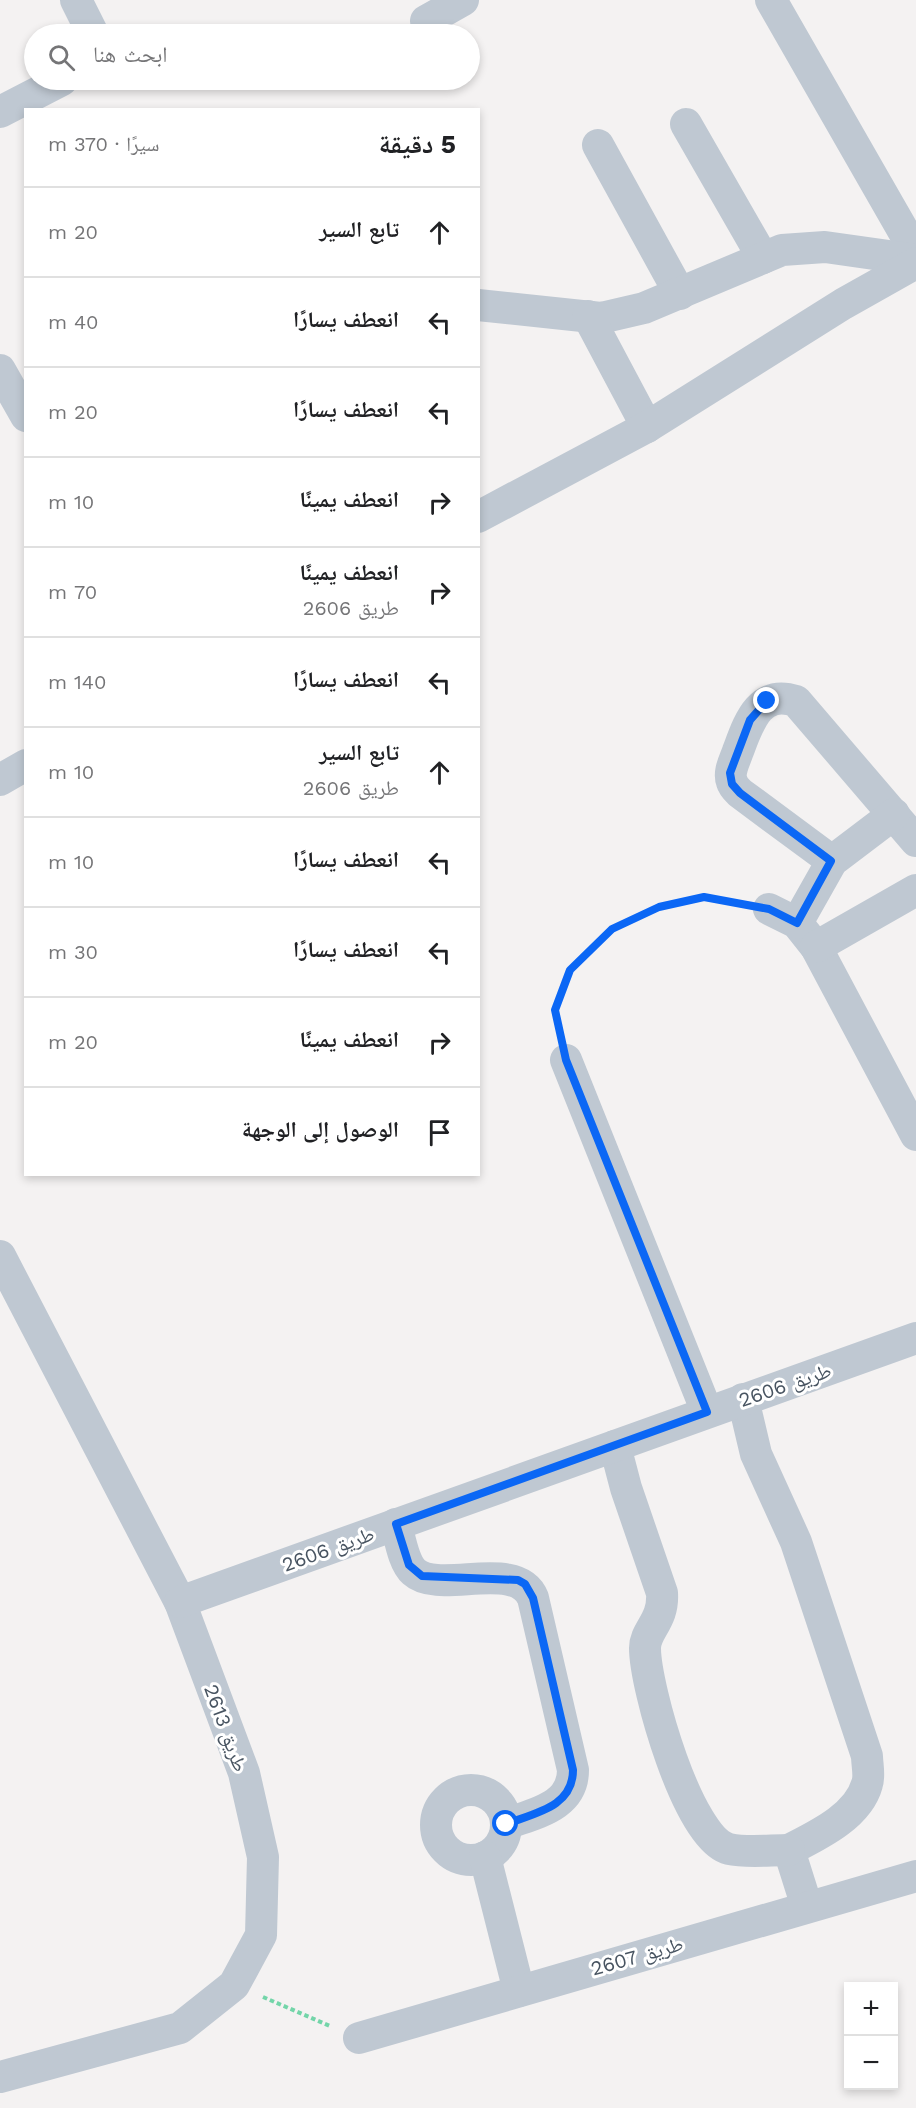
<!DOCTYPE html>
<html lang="ar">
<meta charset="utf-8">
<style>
:root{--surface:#fff;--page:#f6f6f6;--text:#202124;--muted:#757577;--line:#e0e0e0}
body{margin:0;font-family:"Work Sans","Noto Naskh Arabic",sans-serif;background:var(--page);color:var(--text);direction:rtl}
.controls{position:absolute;right:18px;bottom:18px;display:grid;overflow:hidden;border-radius:0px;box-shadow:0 3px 9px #0003}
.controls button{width:54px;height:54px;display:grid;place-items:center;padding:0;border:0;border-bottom:2px solid var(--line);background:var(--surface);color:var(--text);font:30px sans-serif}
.stop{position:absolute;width:18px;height:18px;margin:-14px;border:4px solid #0b67f5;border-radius:50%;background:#fff}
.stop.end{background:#0b67f5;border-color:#fff;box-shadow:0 2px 6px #0008}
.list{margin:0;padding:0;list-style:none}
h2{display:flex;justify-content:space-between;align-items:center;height:78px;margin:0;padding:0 24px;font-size:26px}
h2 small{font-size:20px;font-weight:400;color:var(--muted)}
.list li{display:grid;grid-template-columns:39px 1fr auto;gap:18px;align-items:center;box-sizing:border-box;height:90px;padding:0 24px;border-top:2px solid var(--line)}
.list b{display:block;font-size:22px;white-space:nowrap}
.list p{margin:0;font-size:20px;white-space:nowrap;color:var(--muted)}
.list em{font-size:20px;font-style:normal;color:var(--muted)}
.icon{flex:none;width:33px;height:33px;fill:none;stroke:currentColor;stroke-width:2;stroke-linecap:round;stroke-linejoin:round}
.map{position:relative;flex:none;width:916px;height:2108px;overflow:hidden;direction:ltr}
.search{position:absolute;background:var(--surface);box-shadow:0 3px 9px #0003;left:24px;top:24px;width:456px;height:66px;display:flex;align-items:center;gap:15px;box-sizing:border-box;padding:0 21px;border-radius:33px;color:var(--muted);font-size:22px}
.panel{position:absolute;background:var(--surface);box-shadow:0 3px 9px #0003;left:24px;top:108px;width:456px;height:1068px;border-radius:0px;direction:rtl}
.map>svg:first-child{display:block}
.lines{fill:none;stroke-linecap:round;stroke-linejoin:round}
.path{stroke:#73d5a9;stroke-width:4;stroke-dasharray:4.5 3;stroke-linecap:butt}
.minor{stroke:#bfc8d2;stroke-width:32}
.route{stroke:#0b67f5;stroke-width:8}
.labels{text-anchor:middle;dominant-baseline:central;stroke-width:6;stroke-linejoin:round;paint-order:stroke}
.street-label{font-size:20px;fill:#485461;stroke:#fff}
</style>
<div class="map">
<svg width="916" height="2108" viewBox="0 0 916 2108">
<rect width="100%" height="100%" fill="#f4f2f2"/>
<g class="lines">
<g class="path">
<path d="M559,1029L555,1010L570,970L612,929L659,907L704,897L739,904"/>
<path d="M263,1997L330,2026"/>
</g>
<g class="minor">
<path d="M76,0L93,34"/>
<path d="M771,0L916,253"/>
<path d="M426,21L463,0"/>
<path d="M0,112L62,80"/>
<path d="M686,124L763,258"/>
<path d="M598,145L680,294"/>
<path d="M478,305L601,318L644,308L782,250L825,247L916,260"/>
<path d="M588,316L647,427"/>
<path d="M0,370L26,416"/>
<path d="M478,517L647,427L843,304L916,263"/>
<path d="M0,780L26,765"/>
<path d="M832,861L740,793C737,790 733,786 732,782C728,772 735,760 738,751C749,722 759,689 796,701L916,841"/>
<path d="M769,909L797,923L816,947L916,1135"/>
<path d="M797,923L832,861L894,814"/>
<path d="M816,947L916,890"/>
<path d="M566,1060L707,1412"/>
<path d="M0,1256L180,1602L244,1773L263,1857L261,1935L234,1985L180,2028L0,2077"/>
<path d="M743,1399L756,1454L796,1542L867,1756C867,1764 870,1776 867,1784C858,1817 816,1836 789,1850L807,1907"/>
<path d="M615,1446L626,1488L662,1593C664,1621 645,1630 645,1648C645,1687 688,1839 729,1849C747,1853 770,1850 789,1850"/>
<path d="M396,1524C400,1538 403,1562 414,1572C439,1595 517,1558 533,1598L573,1770C573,1807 535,1813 506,1824"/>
<path d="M180,1602L916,1338"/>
<circle cx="471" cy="1825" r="35"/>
<path d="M485,1857L519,1991"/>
<path d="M359,2038L916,1876"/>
</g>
</g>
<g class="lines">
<path class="route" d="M506,1824C535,1813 573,1807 573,1770L533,1598L525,1584L518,1580L422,1576L409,1565L396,1524L707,1412L566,1060L555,1010L570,970L612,929L659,907L704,897L769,909L797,923L831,861L740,793L732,784L730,773L750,720L767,701"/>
</g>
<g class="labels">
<g class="street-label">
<text transform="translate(785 1385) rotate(-19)">طريق 2606</text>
<text transform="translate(328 1549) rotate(-20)">طريق 2606</text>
<text transform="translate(226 1728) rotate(70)">طريق 2613</text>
<text transform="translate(637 1956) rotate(-16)">طريق 2607</text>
</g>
</g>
</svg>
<div class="controls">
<button>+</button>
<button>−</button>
</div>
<div class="stop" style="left:506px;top:1824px"></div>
<div class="stop end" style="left:767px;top:701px"></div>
<div class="search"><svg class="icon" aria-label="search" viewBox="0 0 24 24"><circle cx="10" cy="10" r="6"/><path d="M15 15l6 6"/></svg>ابحث هنا</div>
<section class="panel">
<h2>5 دقيقة<small>سيرًا · 370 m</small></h2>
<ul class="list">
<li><svg class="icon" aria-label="ahead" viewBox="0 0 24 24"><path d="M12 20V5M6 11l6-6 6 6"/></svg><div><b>تابع السير</b></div><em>20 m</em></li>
<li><svg class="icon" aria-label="left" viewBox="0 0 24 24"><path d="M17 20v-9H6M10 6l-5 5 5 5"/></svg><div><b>انعطف يسارًا</b></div><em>40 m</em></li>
<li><svg class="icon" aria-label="left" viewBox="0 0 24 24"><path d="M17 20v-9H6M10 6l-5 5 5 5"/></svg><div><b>انعطف يسارًا</b></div><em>20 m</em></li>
<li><svg class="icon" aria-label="right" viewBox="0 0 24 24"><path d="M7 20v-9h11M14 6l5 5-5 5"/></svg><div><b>انعطف يمينًا</b></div><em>10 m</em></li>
<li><svg class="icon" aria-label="right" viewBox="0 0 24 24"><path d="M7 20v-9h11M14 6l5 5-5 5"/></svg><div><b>انعطف يمينًا</b><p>طريق 2606</p></div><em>70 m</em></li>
<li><svg class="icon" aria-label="left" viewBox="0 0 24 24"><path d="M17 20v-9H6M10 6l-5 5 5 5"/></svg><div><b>انعطف يسارًا</b></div><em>140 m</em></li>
<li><svg class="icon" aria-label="ahead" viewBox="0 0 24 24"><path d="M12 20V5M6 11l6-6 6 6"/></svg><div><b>تابع السير</b><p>طريق 2606</p></div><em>10 m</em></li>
<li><svg class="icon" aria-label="left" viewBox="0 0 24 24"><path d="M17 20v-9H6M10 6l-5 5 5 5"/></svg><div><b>انعطف يسارًا</b></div><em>10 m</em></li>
<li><svg class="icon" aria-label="left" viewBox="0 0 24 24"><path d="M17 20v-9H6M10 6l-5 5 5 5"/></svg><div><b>انعطف يسارًا</b></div><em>30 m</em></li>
<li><svg class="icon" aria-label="right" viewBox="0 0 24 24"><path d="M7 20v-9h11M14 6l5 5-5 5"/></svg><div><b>انعطف يمينًا</b></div><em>20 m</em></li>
<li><svg class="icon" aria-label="arrive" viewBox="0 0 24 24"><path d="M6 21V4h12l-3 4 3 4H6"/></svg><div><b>الوصول إلى الوجهة</b></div></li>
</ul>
</section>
</div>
